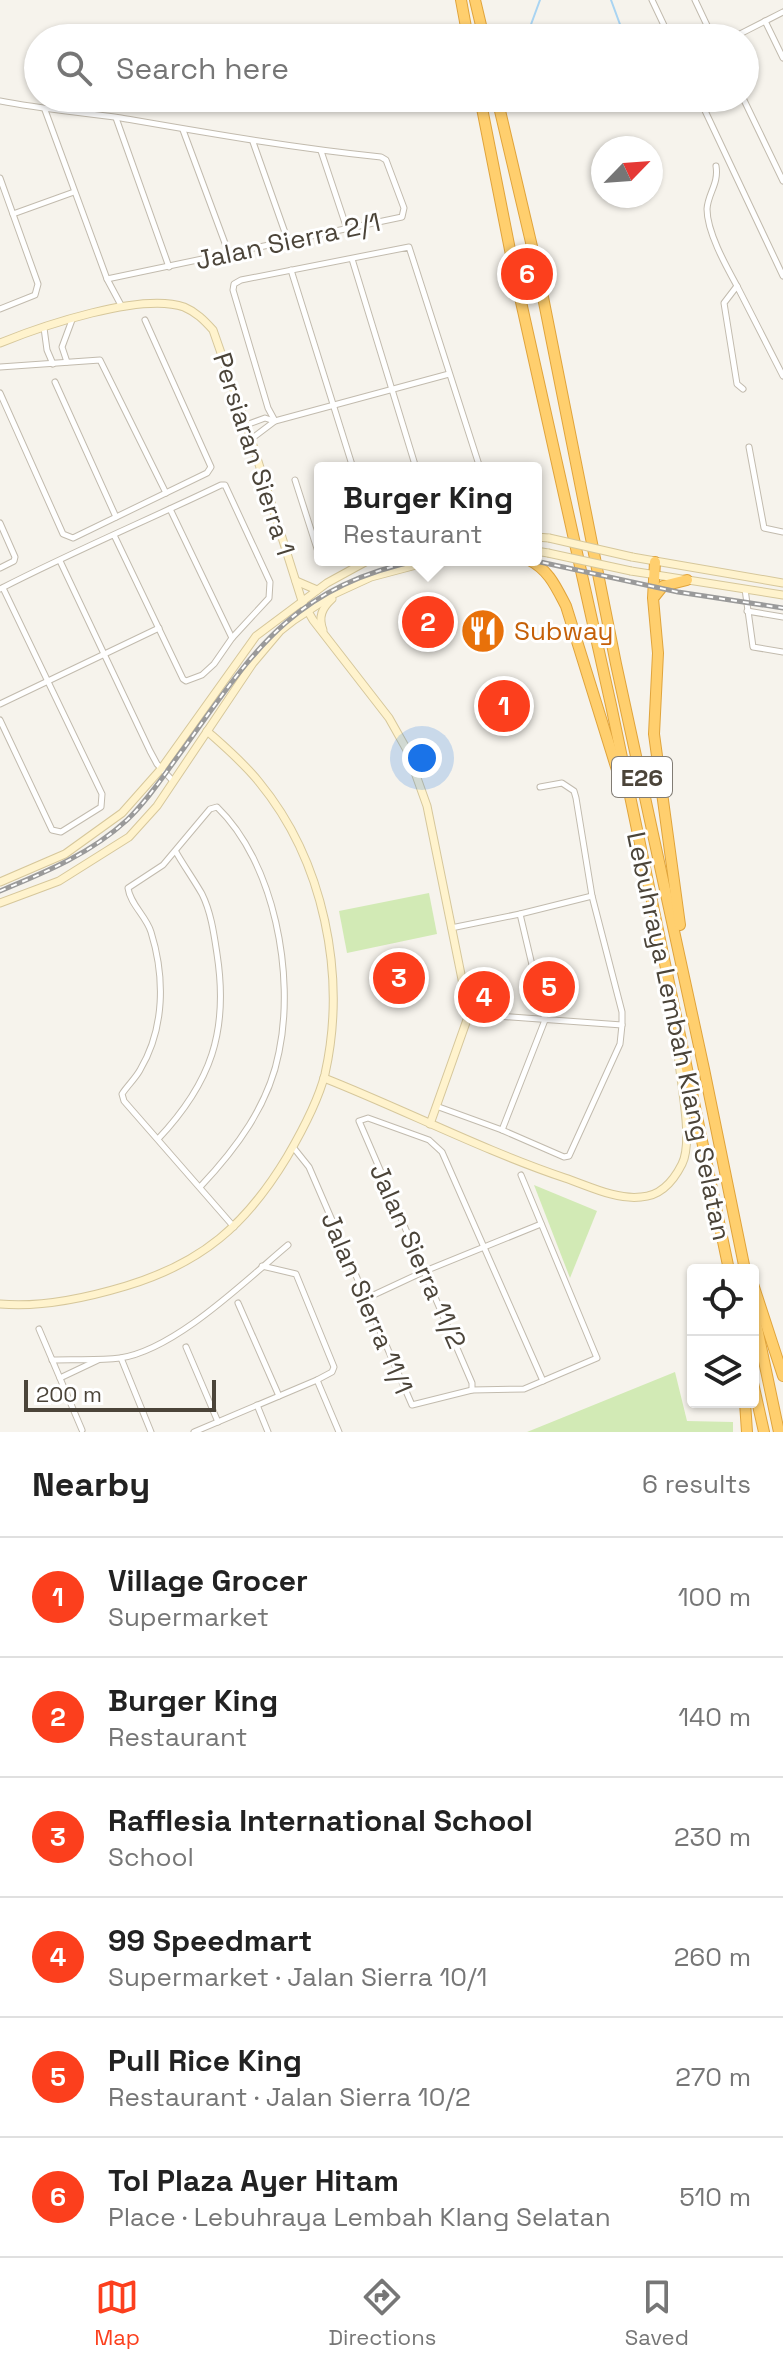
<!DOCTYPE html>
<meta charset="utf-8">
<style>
:root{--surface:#fff;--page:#f6f6f6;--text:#222;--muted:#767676;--line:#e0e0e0;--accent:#fc3f1d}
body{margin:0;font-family:"Space Grotesk",sans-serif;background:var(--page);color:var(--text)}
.controls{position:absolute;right:24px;bottom:24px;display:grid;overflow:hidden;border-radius:8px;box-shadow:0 2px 6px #0004}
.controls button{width:72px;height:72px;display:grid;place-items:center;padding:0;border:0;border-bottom:2px solid var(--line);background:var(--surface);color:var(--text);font:40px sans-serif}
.compass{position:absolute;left:591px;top:136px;width:72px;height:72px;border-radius:50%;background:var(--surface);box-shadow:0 2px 6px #0004;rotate:65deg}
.scale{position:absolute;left:24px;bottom:20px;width:192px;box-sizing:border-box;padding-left:8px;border:4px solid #4b4439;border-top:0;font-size:22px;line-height:28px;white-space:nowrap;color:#4b4439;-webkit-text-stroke:6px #fff;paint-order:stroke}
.you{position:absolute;left:422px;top:758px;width:28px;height:28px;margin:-20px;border:6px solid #fff;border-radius:50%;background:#1a73e8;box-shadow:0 0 0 12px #1a73e833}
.badge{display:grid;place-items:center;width:52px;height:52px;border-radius:50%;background:var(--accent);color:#fff;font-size:26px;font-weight:700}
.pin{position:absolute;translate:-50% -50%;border:4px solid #fff;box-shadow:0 2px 8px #0006}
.popup{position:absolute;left:314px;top:462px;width:228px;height:104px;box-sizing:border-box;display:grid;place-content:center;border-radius:8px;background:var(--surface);filter:drop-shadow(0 2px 6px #0005);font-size:26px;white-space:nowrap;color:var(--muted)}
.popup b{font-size:30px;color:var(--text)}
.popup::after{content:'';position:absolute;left:50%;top:100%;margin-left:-16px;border:16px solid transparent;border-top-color:var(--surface)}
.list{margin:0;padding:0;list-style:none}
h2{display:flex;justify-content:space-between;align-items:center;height:104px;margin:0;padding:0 32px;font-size:34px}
h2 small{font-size:26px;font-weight:400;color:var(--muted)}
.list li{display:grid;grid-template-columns:52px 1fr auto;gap:24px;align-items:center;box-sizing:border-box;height:120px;padding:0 32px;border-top:2px solid var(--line)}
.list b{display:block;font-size:30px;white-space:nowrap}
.list p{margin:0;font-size:26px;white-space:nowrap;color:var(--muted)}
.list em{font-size:26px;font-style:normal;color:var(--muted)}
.icon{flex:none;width:44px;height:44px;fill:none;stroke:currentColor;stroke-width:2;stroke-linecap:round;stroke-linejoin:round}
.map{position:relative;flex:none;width:783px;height:1432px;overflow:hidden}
.search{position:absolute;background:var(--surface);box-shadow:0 2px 6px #0004;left:24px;right:24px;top:24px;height:88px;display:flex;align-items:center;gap:20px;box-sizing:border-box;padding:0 28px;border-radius:44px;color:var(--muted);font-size:30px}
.sheet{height:824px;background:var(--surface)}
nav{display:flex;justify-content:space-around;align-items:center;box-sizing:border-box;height:112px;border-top:2px solid var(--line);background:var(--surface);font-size:22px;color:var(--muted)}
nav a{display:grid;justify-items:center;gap:4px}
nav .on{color:var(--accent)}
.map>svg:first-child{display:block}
.green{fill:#d2eab5}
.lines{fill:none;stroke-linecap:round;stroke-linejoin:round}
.stream{stroke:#a9d4f2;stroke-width:2}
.street-casing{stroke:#c2bbae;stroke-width:7}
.secondary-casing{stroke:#d6c79b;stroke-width:9}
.highway-casing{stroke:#e0a43c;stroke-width:12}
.street{stroke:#fff;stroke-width:5}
.secondary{stroke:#fff3cd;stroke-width:7}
.highway{stroke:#ffcf6e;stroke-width:10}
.rail-casing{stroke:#9a9a9a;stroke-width:5}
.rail{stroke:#fff;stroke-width:2;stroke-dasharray:6;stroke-linecap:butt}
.secondary-bridge-casing{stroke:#d6c79b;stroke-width:9;stroke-linecap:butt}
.secondary-bridge{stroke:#fff3cd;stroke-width:7}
.labels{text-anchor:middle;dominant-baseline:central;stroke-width:6;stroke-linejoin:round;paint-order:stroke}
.shield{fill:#fff;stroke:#817c74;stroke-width:2}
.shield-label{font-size:24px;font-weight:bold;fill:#4b4439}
.street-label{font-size:26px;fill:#4b4439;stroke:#fff}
.food-label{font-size:26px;fill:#c56008;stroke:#fff;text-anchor:start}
</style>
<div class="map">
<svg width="783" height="1432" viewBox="0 0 783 1432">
<rect width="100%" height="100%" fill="#f6f3ec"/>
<g class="green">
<path d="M429,893L437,934L347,953L339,911Z"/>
<path d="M534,1185L597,1211L570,1278Z"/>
<path d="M675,1372L687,1421L733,1422V1432H527Z"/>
</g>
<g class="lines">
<g class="stream">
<path d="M611,0L625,38"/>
<path d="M526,38L540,0"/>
</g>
<g class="street-casing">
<g id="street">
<path d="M652,0L670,38"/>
<path d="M695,0L713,38"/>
<path d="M765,21L783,58"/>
<path d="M732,38L783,12"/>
<path d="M699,98L783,276"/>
<path d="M743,98L783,181"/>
<path d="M0,101C40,109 80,112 121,118C208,133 293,148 381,157L386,160L404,208L402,217L107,279"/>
<path d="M45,110L107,279L122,307"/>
<path d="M116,118L169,267"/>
<path d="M183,130L229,254"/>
<path d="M253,142L288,241"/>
<path d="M321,151L347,229"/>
<path d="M716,166C719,184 708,193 707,209C707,232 726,266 737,286"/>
<path d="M0,178L38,284L35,295L0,309"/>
<path d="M13,214L74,192"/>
<path d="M352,259L416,468"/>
<path d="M291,270L353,468"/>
<path d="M44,328L47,350L53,364"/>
<path d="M67,362L62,347L72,320"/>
<path d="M0,367L100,360L166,493"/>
<path d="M55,382L116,517"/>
<path d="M743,389L737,384L724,303L737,286L783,376"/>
<path d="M0,393L63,534L73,538L207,473L211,467L145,320"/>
<path d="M275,421L268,408L233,290L234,284L241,280L409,247L480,468"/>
<path d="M246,425L265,418L274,421"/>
<path d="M251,439L275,421L449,374"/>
<path d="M749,447L764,528L783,532"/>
<path d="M295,480L320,558"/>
<path d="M170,509L232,638"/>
<path d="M0,523L15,557L14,561L0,568"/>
<path d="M60,561L150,751L157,764L173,781"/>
<path d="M0,589C72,552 148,520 221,485H225L270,582L269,598L232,638L214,664L202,675L186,681L183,679L114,535"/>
<path d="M745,589L753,647L783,652"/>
<path d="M747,611L783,617"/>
<path d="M0,704L159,628"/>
<path d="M0,720L52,830L61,832L101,807L102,794L3,588"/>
<path d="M451,928L520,914L592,896"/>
<path d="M469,1014L622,1025"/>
<path d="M436,1106L502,1130L564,1157L569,1156L620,1044L622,1025V1012L592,896L576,798L574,791L562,783L540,787"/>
<path d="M502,1130L545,1020L520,914"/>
<path d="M158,1139C211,1083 229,1031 217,954C214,934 211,912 202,894C194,880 184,866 176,852"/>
<path d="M293,1147L309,1167L412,1405L472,1390L524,1389L597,1358L521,1175"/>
<path d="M200,1187C236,1149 269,1105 279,1052C295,976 275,863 217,807L210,809L163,865L128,888C130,904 146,916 151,932C165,977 165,1028 140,1070C135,1079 127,1086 122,1094L124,1101L234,1227"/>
<path d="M365,1299L425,1271L541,1224"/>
<path d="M238,1303L279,1396"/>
<path d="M39,1329L82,1430"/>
<path d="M186,1347L218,1422"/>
<path d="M121,1358L151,1432"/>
<path d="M52,1360C74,1359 98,1361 120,1358C175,1350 245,1281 288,1245"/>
<path d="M60,1378L98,1360"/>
<path d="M317,1380L339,1432"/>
<path d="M472,1390V1383L359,1121L368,1118L429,1140L442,1152L543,1381"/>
<path d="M257,1405L268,1432"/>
<path d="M194,1432L317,1380L332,1372L334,1367L296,1274L262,1266"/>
</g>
</g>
<g class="secondary-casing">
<g id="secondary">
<path d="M0,343C42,326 141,292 184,307C196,312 204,320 213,330L251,439L302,601L313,620L389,718L407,750L427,806L469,1014L430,1124"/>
<path d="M536,537L549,538"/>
<path d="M536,551L548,553"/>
<path d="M632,557L783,583"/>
<path d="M631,571L783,595"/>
<path d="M296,581L317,590"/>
<path d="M323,630C318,617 322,608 332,599"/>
<path d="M0,882L65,854L122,813L161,769L256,636L327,583L369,560"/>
<path d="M0,903L59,881L129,837L157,806L253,663L280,631L294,620L334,594L371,577L435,560"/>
<path d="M324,1078C405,1110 482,1150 565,1178C589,1186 616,1200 641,1197C661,1196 674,1180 682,1164C695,1138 677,1071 677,1038"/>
<path d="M0,1304C42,1308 86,1298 126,1286C202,1263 246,1225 287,1157C301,1133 318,1102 325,1074C347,975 324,861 259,782C244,763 225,747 207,731"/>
</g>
</g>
<g class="highway-casing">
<g id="highway">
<path d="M461,0L468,38"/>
<path d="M475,0L484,38"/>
<path d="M480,98L515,275L611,705L729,1270"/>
<path d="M497,98L538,272L616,664L704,1069L745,1270"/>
<path d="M529,560C549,570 556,587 566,606L622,786"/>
<path d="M655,562L653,598L658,653L654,734L680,925"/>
<path d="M655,596L663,586L687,580"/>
<path d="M753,1284L783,1376"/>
<path d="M753,1309L779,1432"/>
<path d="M753,1383L764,1432"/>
<path d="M745,1402L747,1432"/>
</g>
</g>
<use href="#street" class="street"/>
<use href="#secondary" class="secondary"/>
<use href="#highway" class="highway"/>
<g class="rail-casing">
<g id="rail">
<path d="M531,560L678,592L783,608"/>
<path d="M0,891C46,872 90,854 127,820C149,799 166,772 184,748C254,650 294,586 420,560"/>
</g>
</g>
<use href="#rail" class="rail"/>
<g class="secondary-bridge-casing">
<g id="secondary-bridge">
<path d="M549,538L632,557"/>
<path d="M548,553L631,571"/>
</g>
</g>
<use href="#secondary-bridge" class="secondary-bridge"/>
</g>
<defs>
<g id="restaurant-disc" transform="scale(2.3)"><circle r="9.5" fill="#e8710a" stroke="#fff"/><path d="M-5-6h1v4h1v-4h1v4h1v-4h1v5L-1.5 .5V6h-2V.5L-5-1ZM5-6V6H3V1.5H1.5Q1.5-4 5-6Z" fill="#fff"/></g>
</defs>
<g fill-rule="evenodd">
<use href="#restaurant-disc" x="483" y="631"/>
</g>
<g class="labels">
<rect class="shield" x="612" y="757" width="60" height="40" rx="6"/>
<g class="shield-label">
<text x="642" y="777">E26</text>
</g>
<g class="street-label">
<text transform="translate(288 241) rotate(-12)">Jalan Sierra 2/1</text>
<text transform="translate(254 454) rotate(72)">Persiaran Sierra 1</text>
<text transform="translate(679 1036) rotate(78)">Lebuhraya Lembah Klang Selatan</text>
<text transform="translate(418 1256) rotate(66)">Jalan Sierra 11/2</text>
<text transform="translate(367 1303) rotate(67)">Jalan Sierra 11/1</text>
</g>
<g class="food-label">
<text x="514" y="631">Subway</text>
</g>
</g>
</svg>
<div class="controls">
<button><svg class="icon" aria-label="locate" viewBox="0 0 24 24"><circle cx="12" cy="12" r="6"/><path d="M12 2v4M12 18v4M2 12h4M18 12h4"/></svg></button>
<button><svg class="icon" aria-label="layers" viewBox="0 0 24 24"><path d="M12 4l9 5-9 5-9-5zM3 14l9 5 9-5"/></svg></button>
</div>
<svg class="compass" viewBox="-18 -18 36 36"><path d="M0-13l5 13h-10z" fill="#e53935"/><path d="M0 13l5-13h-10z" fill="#767676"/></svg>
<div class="scale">200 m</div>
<div class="you"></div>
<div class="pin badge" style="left:504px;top:706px">1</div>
<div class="pin badge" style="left:428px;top:622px">2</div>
<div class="popup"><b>Burger King</b>Restaurant</div>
<div class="pin badge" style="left:399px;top:978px">3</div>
<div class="pin badge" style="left:484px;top:997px">4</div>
<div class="pin badge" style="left:549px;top:987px">5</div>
<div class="pin badge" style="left:527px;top:274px">6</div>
<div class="search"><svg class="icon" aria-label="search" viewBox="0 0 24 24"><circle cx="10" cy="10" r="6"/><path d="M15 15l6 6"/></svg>Search here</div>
</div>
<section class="sheet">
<h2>Nearby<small>6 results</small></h2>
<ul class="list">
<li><span class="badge">1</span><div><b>Village Grocer</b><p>Supermarket</p></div><em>100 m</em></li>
<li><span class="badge">2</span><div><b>Burger King</b><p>Restaurant</p></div><em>140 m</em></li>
<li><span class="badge">3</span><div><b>Rafflesia International School</b><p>School</p></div><em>230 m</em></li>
<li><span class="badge">4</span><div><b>99 Speedmart</b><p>Supermarket · Jalan Sierra 10/1</p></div><em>260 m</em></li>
<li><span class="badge">5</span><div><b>Pull Rice King</b><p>Restaurant · Jalan Sierra 10/2</p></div><em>270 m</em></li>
<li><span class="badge">6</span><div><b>Tol Plaza Ayer Hitam</b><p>Place · Lebuhraya Lembah Klang Selatan</p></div><em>510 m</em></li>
</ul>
</section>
<nav>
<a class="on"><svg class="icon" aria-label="map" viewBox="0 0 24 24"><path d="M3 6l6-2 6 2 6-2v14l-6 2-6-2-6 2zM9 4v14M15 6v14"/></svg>Map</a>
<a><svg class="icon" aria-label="directions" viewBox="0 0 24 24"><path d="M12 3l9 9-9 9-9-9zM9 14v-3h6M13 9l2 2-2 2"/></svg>Directions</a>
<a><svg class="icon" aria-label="saved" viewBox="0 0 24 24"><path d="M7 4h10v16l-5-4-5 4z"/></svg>Saved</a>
</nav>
